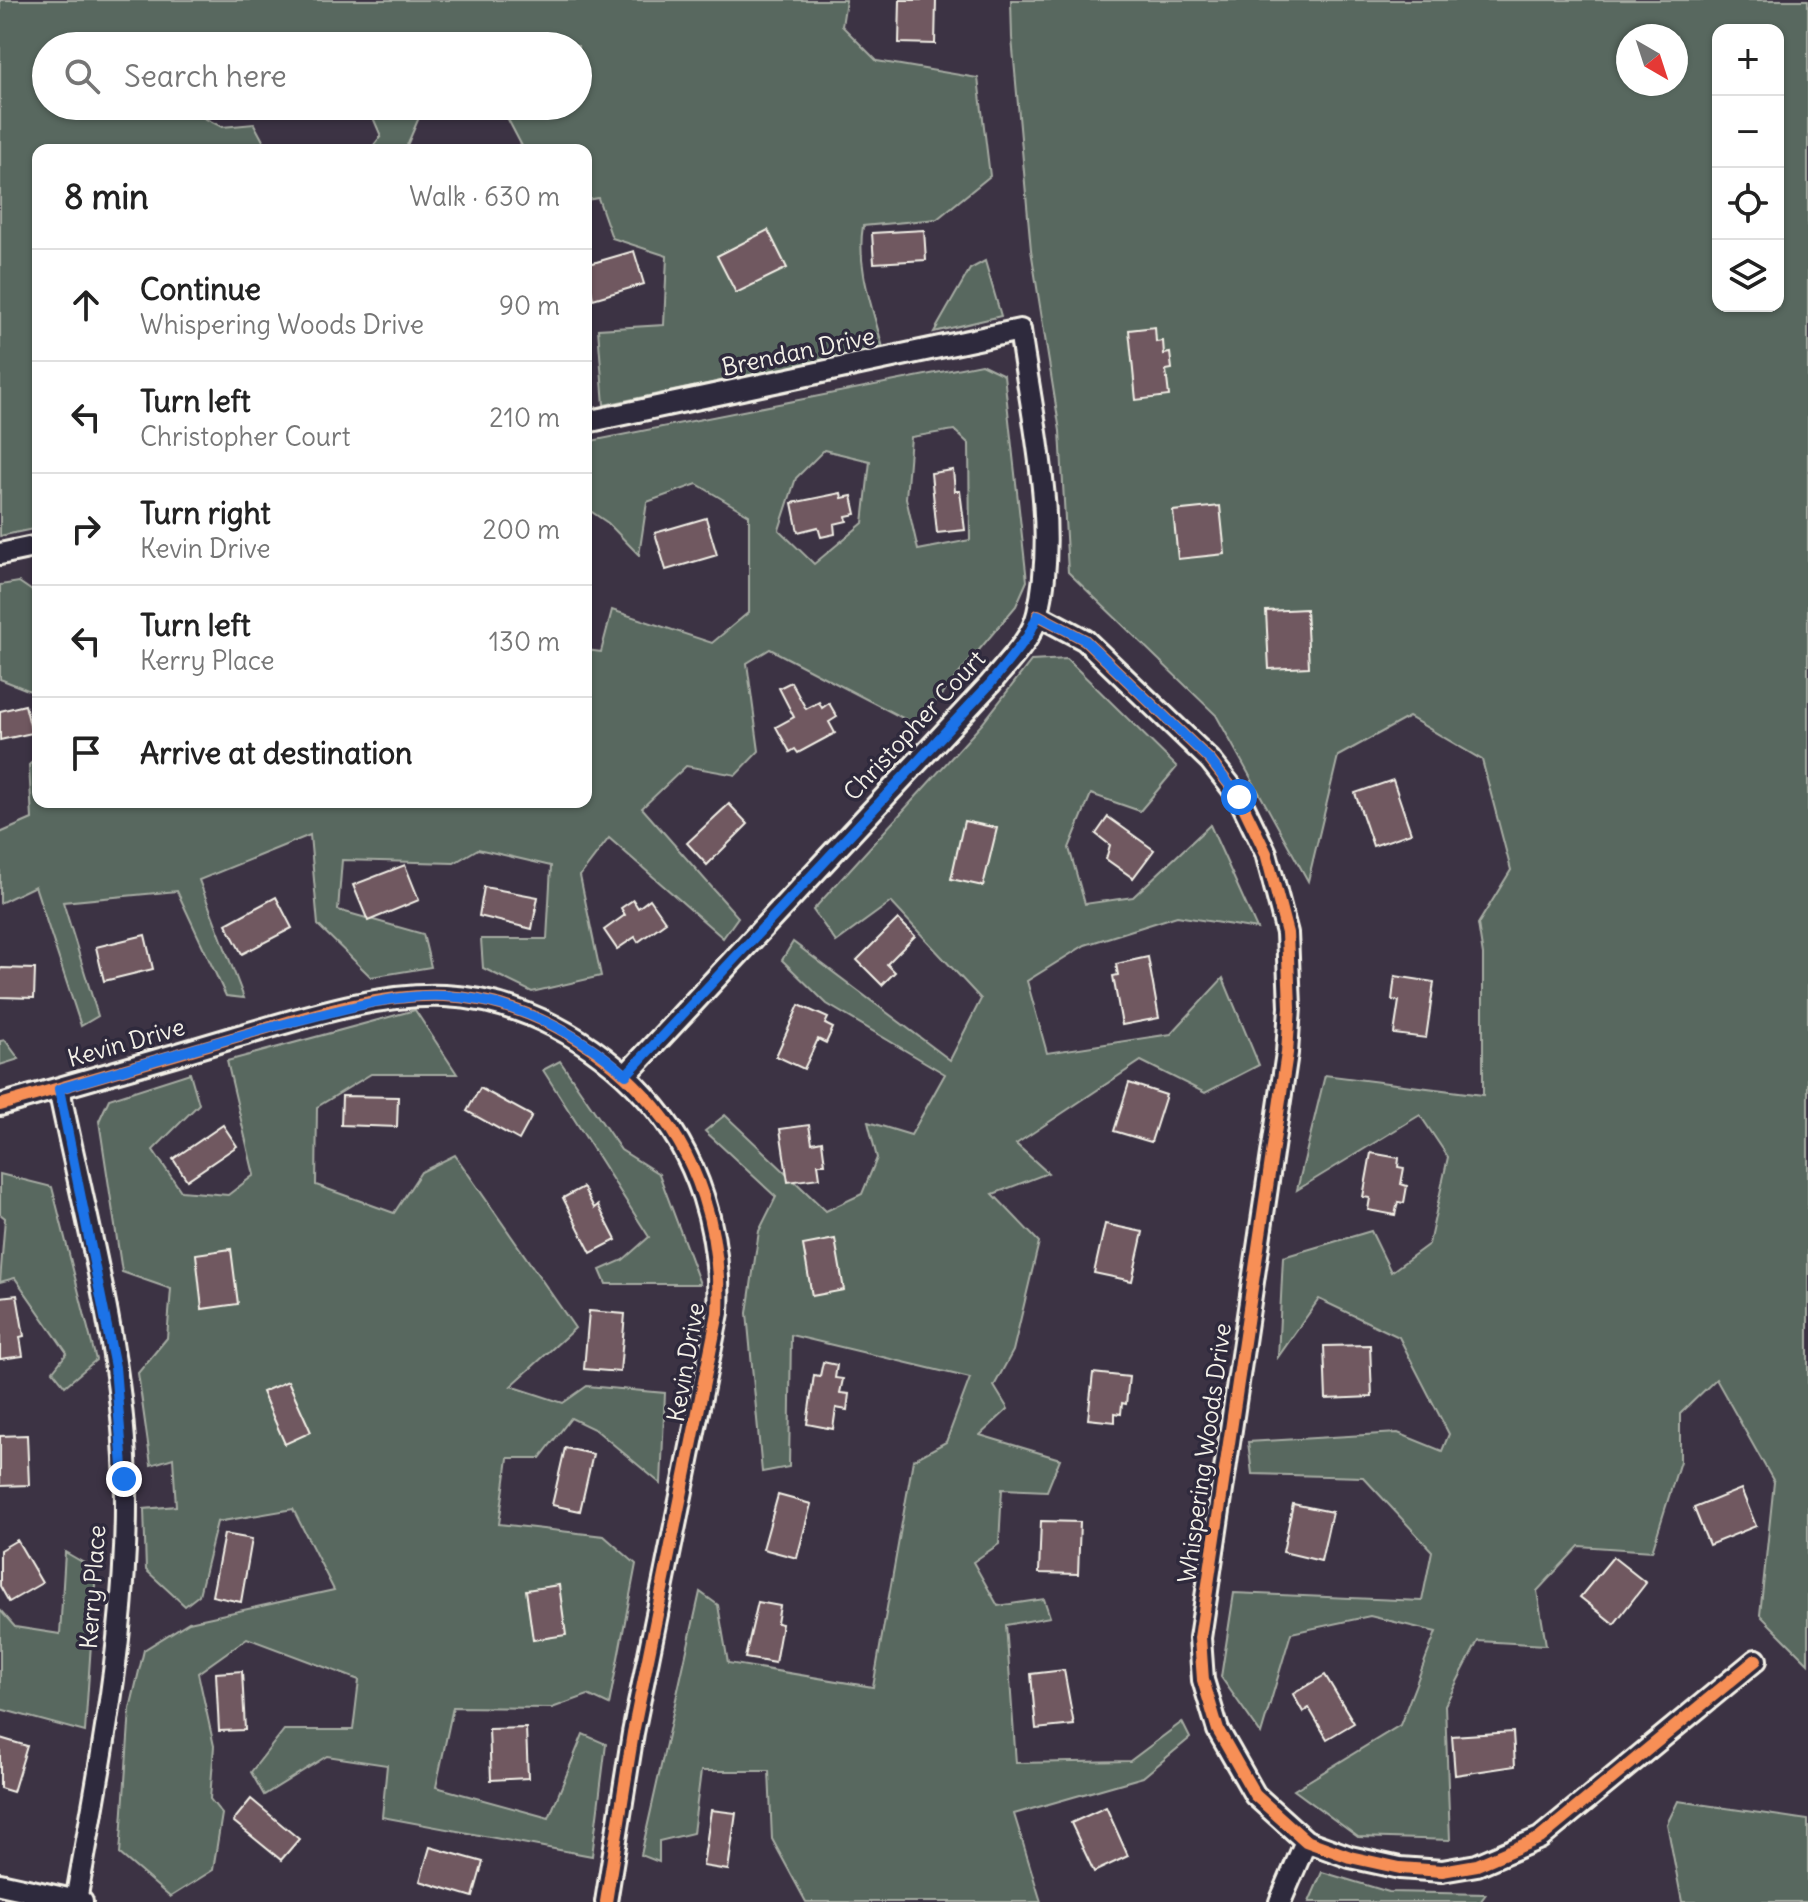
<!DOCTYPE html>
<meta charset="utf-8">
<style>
:root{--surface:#fff;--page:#f2f2f2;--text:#222;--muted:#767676;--line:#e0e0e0}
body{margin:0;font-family:Delius,sans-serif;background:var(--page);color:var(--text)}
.controls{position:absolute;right:24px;top:24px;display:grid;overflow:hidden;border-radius:16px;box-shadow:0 2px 6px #0004}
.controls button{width:72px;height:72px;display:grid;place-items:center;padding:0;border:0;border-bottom:2px solid var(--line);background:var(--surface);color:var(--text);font:40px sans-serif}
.compass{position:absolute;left:1616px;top:24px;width:72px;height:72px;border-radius:50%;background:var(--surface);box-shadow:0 2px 6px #0004;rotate:141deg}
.stop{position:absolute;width:24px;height:24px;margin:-18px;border:6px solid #1a73e8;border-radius:50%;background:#fff}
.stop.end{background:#1a73e8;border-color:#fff;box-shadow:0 2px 8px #0008}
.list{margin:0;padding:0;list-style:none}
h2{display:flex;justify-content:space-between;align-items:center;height:104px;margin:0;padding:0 32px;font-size:34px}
h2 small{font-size:26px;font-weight:400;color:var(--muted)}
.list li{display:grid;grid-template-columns:52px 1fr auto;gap:24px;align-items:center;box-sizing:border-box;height:112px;padding:0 32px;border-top:2px solid var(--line)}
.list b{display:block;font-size:30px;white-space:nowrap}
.list p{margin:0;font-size:26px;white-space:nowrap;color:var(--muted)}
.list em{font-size:26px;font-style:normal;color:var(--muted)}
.icon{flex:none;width:44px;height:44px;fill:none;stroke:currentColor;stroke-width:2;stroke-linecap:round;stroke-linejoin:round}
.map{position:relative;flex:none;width:1808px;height:1902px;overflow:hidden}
.search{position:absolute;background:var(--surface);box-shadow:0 2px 6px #0004;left:32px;top:32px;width:560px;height:88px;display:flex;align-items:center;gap:20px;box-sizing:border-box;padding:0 28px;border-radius:44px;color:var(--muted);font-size:30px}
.panel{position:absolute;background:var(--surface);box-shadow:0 2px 6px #0004;left:32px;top:144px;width:560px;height:664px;border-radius:16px}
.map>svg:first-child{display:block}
.green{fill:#58675e;stroke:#a6aca3;stroke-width:2;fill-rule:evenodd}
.building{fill:#6f5861;stroke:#f4f1e8;stroke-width:2}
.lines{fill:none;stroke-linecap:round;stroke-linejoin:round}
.street-casing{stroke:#f4f1e8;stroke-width:26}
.street{stroke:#2f2a3d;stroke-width:20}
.cycleway-casing{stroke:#2f2a3d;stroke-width:17}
.cycleway{stroke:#f78f57;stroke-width:12}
.route{stroke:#1a73e8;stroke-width:10}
.labels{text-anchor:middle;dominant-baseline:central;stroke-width:7;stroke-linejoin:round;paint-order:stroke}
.street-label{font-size:24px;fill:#f4f1e8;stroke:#2f2a3d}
</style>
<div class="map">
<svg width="1808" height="1902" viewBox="0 0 1808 1902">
<rect width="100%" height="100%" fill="#3c3344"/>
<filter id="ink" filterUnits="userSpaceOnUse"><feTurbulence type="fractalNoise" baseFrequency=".0125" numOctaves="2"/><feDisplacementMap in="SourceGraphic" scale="16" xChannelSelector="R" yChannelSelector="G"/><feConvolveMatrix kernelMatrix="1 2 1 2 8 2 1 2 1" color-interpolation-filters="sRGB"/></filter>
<g filter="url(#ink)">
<g class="green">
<path d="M0,0H846L842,26L877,61L978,78L990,176L937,219L863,226C856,267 873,309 883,348L604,405L598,329L664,325L667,256L612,238L598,198L586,200V150H524L501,106H578V46H46V106H196L194,113L222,127L254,124L268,150H38V528L0,536Z"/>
<path d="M1011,0H1808V1663L1760,1615L1774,1482L1716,1379L1680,1414V1461L1652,1551L1579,1546L1537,1591L1546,1645L1478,1641L1445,1705L1450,1840L1358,1837L1294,1790L1400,1725L1436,1632L1370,1616L1291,1633L1261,1734L1221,1677L1234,1593L1422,1601L1432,1551L1363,1477L1252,1474L1248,1442L1398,1433L1442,1451L1449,1434L1399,1337L1319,1299L1278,1357L1283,1257L1371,1231L1391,1272L1429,1244L1448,1157L1420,1115L1297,1190L1325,1075L1483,1095V955L1478,924L1511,870L1482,760L1409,717L1338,756L1308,881L1216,715L1068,572L1060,431L1031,250L1012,38ZM1718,30H1778V306H1718ZM1628,36H1676V84H1628Z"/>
<path d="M368,106H424L405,150H370L381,136Z"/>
<path d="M985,261L1001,316L934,332L970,269Z"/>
<path d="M981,364L1004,375L1027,581L1016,606L916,725L770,649L747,663L759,751L736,775L686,766L642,808L738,917L723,938L609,838L580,876L601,976L532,992L483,968L481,939H547L551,866L478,849L454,863L342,860L338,910L423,934L431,967L371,977L318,925L310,835L199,880L244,998L226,996L177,891L63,902L98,1016L81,1026L35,886L0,903V833L32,819L29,765L38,757V802H586V650L601,652L612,610L712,643L749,612V515L697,484L647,502L639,555L608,523L586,508V442ZM954,430L969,444L970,540L918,550L906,498L911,437ZM824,450L870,461L863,523L814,564L779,530L796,478Z"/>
<path d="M19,582L38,595V694L0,679V585Z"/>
<path d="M1067,659L1177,767L1140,811L1091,794L1069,848L1085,904L1133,897L1210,825L1257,929L1177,916L1085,945L1027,981L1047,1053L1171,1034L1223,978L1259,1065L1205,1093L1141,1061L1016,1144L1048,1173L993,1194L1039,1242L1013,1351L994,1386L1008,1409L980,1435L1060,1459L1047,1491L1002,1489L999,1544L973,1562L998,1606L1044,1599L1050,1617L1006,1625L1016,1763L1130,1761L1182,1722L1190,1738L1143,1777L1014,1814L1041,1902H806L772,1839L769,1771H701L693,1833L659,1841V1862L641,1855L700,1592L718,1605L728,1663L873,1687L913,1460L946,1442L970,1378L791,1335L789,1467L762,1472L747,1313L759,1231L776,1197L705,1131L725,1115L826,1211L862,1194L877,1158L868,1122L911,1135L945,1074L827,1004L782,960L793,942L950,1060L981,999L891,902L836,942L813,910L982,724L1031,661Z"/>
<path d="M415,1010L457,1074H371L317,1107L316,1185L394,1213L421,1172L455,1155L575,1328L511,1386L563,1403L587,1386L665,1393L661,1484L596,1430L571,1418L540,1458H508L499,1524L604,1536L636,1564L609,1705L588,1695L552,1708L453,1707L436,1787L549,1818L583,1734L606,1744L592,1856L382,1817L387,1765L327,1756L264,1795L251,1772L284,1730H353L359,1680L247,1638L198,1673L214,1746L210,1799L222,1814L213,1870L170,1897L120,1854L130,1709L144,1650L189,1622L334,1590L293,1509L217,1522L199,1595L185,1606L146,1570L144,1509L176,1506L173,1458L151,1465L138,1373L167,1338L171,1289L122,1272L99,1121L109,1099L190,1073L199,1104L153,1150L181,1191L228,1195L254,1175L227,1061Z"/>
<path d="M5,1040L19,1059L0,1065V1041Z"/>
<path d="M560,1061L621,1150L659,1174L700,1284H606L600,1270L623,1260L649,1237L543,1070Z"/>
<path d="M0,1174L52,1187L96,1360L65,1386L53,1371L67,1353L15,1278L0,1282L5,1218L0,1214Z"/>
<path d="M65,1552L96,1570L85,1732L0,1709V1610L15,1627L60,1634Z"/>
<path d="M1678,1801L1808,1820V1902H1682L1667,1824Z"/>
<path d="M1322,1872L1389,1892L1486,1894L1480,1902H1309Z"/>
</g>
<g class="building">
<path d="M900,0H936L935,44L899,43Z"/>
<path d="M768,230L787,268L736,293L717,256Z"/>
<path d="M924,230L926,260L874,263L872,233Z"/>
<path d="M634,251L644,284L593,299L586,265Z"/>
<path d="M1155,327L1156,342L1163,341L1164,354L1170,353L1172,369L1166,370L1169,396L1136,400L1129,330Z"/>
<path d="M953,470L955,491H960L965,530L937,533L931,473Z"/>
<path d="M841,493L842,498L852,496L856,514L846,516L847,521L834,524L835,534L821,537L818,527L798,532L792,503Z"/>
<path d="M1220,506L1225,554L1178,559L1173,511Z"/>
<path d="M706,518L717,555L666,570L655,533Z"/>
<path d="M1306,609L1309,667L1269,669L1266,611Z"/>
<path d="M791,682L806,709L819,702L822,708L829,703L837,717L829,722L835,733L798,753L795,749L790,752L776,727L794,717L779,688Z"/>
<path d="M25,705L32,733L0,740V711Z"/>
<path d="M1393,780L1411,833L1373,846L1355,793Z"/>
<path d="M729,804L748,824L707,865L687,843Z"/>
<path d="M1108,817L1154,850L1133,878L1106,859L1110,845L1096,834Z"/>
<path d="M964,821L997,828L983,886L951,879Z"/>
<path d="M405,865L419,900L368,921L353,885Z"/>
<path d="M484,887L538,897L532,929L479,916Z"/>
<path d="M276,897L292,928L242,954L226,924Z"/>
<path d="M650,899L666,922L638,942L635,937L617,949L604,930L625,915L621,908L633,900L638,908Z"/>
<path d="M898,919L915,936L887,964L895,972L882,985L857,960Z"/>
<path d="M145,935L153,969L104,981L96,947Z"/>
<path d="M1148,957L1159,1018L1122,1025L1113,976L1118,975L1116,964Z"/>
<path d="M0,968L35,969L34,998L0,997Z"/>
<path d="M1395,976L1434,982L1426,1038L1394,1034L1399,1001L1392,1000Z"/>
<path d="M799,1005L828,1018L825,1024L833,1028L826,1043L818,1039L804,1069L776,1056Z"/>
<path d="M1129,1083L1166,1095L1151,1142L1114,1131Z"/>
<path d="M480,1088L532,1116L519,1140L467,1111Z"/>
<path d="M342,1096L398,1097L397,1127L341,1125Z"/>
<path d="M223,1125L237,1146L187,1180L173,1159Z"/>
<path d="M809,1125L812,1143L822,1141L825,1164H818L820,1178L788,1182L780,1129Z"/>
<path d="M1371,1153L1399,1158L1398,1167L1404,1168L1401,1184L1407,1186L1404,1203L1398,1202L1395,1215L1368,1210L1370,1198L1363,1197Z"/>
<path d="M583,1187L594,1208L598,1205L616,1240L591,1253L563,1198Z"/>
<path d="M1105,1224L1143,1232L1132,1281L1094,1273Z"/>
<path d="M835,1239L844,1290L812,1296L803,1245Z"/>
<path d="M231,1249L238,1304L202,1309L196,1254Z"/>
<path d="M17,1295L24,1336L20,1337L23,1356L0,1359V1297Z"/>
<path d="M589,1311L625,1314L620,1372L584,1369Z"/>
<path d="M1370,1345L1372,1397L1326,1399L1324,1346Z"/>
<path d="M823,1362L837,1365L835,1378L843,1379L840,1393L849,1394L847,1410L836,1408L833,1429L807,1424L814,1375L820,1376Z"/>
<path d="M1093,1373L1129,1377L1126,1404L1122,1403L1121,1414L1115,1413V1422L1088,1419Z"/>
<path d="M288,1381L311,1432L285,1444L262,1392Z"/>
<path d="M27,1435L29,1485L0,1486V1436Z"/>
<path d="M565,1448L593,1454L580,1511L552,1505Z"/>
<path d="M1741,1489L1756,1526L1709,1545L1694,1508Z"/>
<path d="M778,1495L811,1504L797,1558L763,1549Z"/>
<path d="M1293,1504L1332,1512L1321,1561L1283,1552Z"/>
<path d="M1041,1521L1080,1522L1078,1574L1039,1573Z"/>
<path d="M224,1534L252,1539L241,1602L212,1596Z"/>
<path d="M17,1540L42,1583L9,1602L0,1586V1550Z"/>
<path d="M1613,1557L1646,1583L1614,1624L1580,1597Z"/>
<path d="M559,1585L566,1635L533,1640L526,1590Z"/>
<path d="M758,1602L780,1606L777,1623L782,1624L775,1663L745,1658Z"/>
<path d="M1064,1670L1074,1725L1036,1729L1031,1674Z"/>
<path d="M242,1671L245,1730L219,1731L216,1673Z"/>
<path d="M1325,1675L1354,1723L1327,1739L1309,1708L1303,1712L1293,1694Z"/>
<path d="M526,1728L528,1778L491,1780L489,1729Z"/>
<path d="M1513,1732L1515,1766L1455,1775L1452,1736Z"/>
<path d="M0,1738L27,1746L13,1792L0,1788Z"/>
<path d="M251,1799L299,1839L281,1860L233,1821Z"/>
<path d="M1106,1807L1128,1856L1094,1872L1071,1823Z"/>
<path d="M711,1810L736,1813L728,1870L703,1866Z"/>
<path d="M430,1847L483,1862L473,1897L420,1881Z"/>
</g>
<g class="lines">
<g class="street-casing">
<g id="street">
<path d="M586,422L1020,330C1032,418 1059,526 1038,613C1032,640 1007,663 990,684L626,1075"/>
<path d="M0,554L38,546"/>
<path d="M1038,615L1085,640L1210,760L1239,797L1266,853L1287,933L1290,1007L1287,1053L1200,1638L1203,1680L1218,1730L1255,1795L1306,1841L1350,1857L1400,1868L1442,1871L1477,1865L1540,1838L1756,1660"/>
<path d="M59,1089C81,1197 111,1307 122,1417C138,1577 104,1744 76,1901"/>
<path d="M0,1105C78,1083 155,1061 232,1038C300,1019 374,993 445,996C521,999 595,1041 645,1096C699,1154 722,1234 718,1313L633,1733L606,1902"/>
<path d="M0,1884L82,1902"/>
<path d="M1280,1902L1306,1841"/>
</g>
</g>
<use href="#street" class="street"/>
<g class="cycleway-casing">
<g id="cycleway">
<path d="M1038,615L1085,640L1210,760L1239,797L1266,853L1287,933L1290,1007L1287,1053L1200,1638L1203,1680L1218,1730L1255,1795L1306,1841L1350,1857L1400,1868L1442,1871L1477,1865L1540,1838L1756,1660"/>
<path d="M0,1105C78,1083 155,1061 232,1038C300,1019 374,993 445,996C521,999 595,1041 645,1096C699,1154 722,1234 718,1313L633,1733L606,1902"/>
</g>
</g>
<use href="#cycleway" class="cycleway"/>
</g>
</g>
<g class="lines" filter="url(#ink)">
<path class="route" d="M124,1479L115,1367L59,1089C139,1065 219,1040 300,1020C347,1008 396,994 444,996C509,998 579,1032 626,1075L990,684L1028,636L1038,615L1085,640L1210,760L1239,797"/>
</g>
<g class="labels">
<g class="street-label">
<text transform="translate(798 351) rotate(-12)">Brendan Drive</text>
<text transform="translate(914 725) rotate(-47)">Christopher Court</text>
<text transform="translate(126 1042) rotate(-16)">Kevin Drive</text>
<text transform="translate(685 1362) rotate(-80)">Kevin Drive</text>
<text transform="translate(1204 1453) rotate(-82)">Whispering Woods Drive</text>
<text transform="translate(92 1587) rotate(-86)">Kerry Place</text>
</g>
</g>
</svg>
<div class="controls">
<button>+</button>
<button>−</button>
<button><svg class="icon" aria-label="locate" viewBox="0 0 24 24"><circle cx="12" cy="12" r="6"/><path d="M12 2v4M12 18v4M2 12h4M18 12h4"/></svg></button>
<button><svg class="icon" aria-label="layers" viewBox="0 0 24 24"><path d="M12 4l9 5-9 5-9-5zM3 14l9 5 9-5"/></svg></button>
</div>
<svg class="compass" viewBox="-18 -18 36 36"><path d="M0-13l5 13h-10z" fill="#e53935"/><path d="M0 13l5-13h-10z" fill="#767676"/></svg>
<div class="stop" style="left:1239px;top:797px"></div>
<div class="stop end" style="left:124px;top:1479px"></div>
<div class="search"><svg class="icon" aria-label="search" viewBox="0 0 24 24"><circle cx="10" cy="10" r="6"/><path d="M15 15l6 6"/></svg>Search here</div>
<section class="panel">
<h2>8 min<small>Walk · 630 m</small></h2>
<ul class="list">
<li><svg class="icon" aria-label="ahead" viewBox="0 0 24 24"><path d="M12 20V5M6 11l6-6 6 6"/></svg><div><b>Continue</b><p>Whispering Woods Drive</p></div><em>90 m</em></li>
<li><svg class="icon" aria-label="left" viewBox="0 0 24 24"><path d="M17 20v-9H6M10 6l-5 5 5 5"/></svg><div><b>Turn left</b><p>Christopher Court</p></div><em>210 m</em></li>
<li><svg class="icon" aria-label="right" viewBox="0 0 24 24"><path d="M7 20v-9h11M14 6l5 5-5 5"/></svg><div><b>Turn right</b><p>Kevin Drive</p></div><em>200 m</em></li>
<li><svg class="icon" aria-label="left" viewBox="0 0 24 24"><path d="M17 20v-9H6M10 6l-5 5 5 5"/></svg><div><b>Turn left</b><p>Kerry Place</p></div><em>130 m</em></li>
<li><svg class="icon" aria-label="arrive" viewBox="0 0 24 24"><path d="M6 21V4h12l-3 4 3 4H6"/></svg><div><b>Arrive at destination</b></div></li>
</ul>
</section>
</div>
